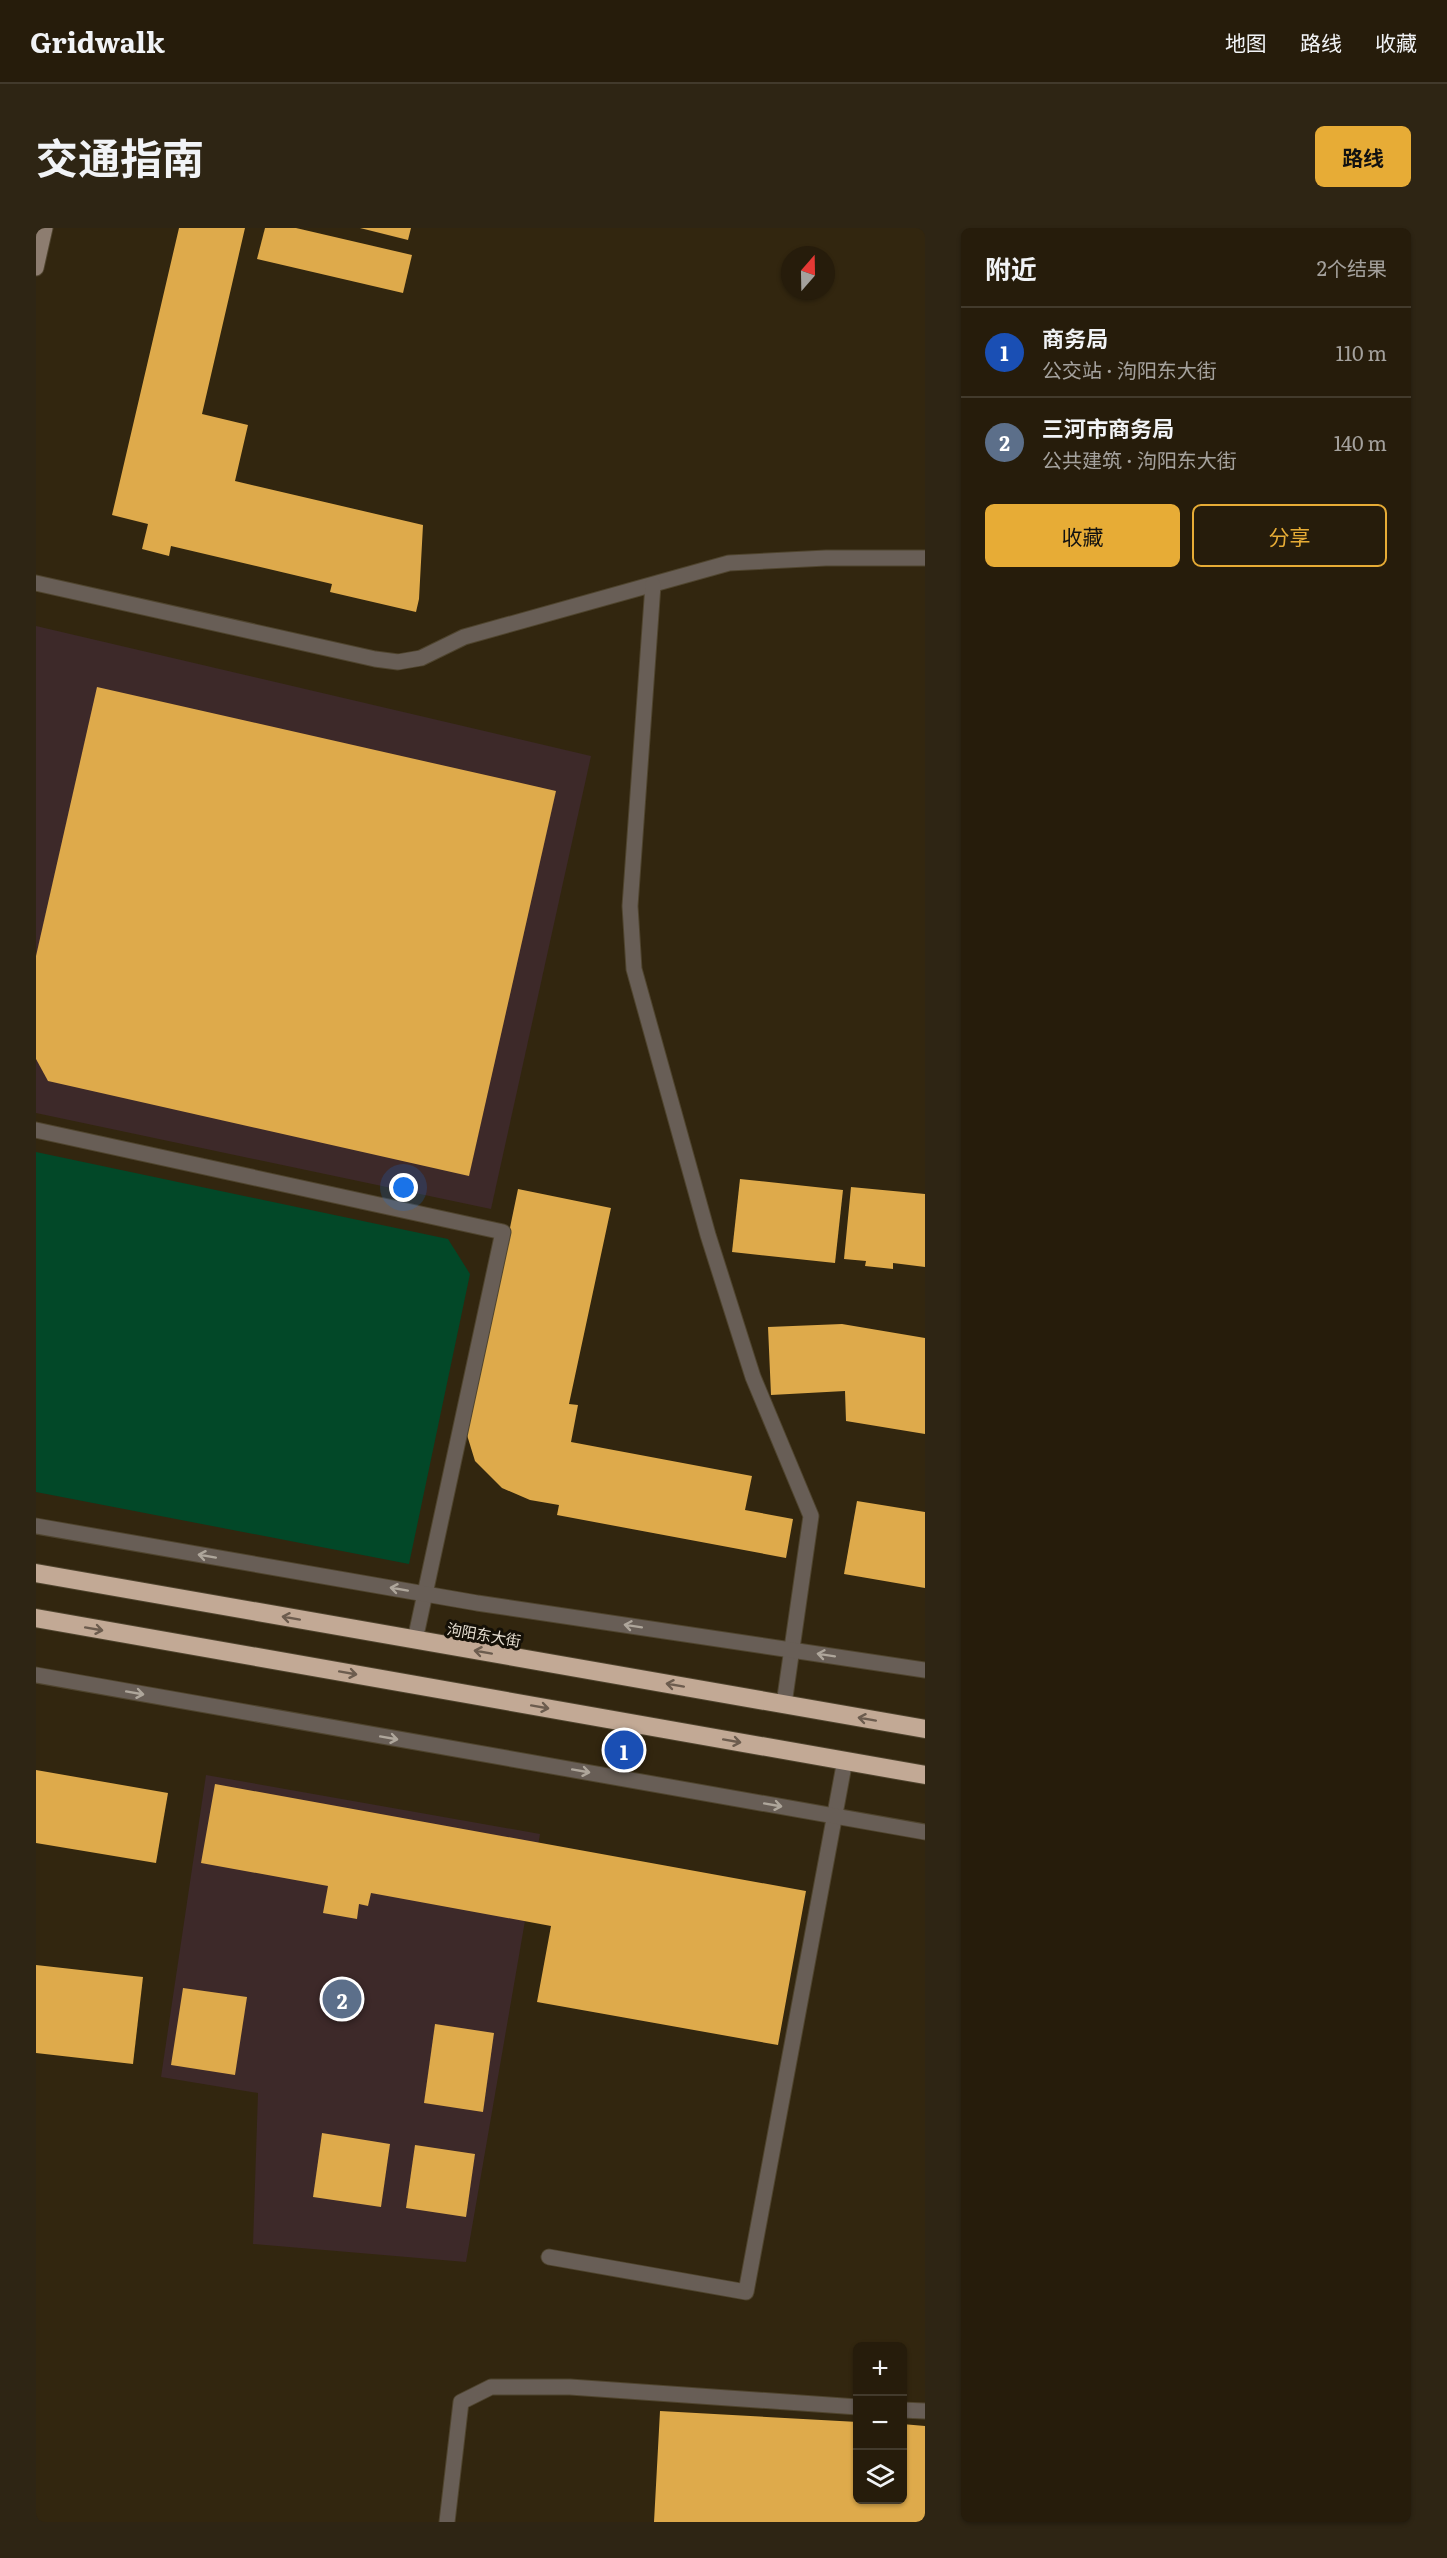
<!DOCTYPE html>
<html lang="zh">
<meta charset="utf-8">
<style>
:root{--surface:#261c0b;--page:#2e2514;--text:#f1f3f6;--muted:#a4a19d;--line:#423a2c;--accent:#e7ac36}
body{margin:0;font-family:Literata,"Noto Sans SC",serif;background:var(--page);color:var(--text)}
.controls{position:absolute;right:18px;bottom:18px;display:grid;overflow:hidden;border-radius:9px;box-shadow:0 2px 4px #0004}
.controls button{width:54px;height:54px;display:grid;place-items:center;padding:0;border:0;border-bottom:2px solid var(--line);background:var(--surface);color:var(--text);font:30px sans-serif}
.compass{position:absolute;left:745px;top:18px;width:54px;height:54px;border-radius:50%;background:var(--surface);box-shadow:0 2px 4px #0004;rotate:20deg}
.you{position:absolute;left:368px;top:960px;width:21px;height:21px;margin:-15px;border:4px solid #fff;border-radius:50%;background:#1a73e8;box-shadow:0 0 0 9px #1a73e833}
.badge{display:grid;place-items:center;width:39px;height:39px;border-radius:50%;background:var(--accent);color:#fff;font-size:20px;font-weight:700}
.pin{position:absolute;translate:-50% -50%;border:3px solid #fff;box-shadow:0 2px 6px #0006}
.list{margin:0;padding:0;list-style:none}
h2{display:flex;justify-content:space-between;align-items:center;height:78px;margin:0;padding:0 24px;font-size:26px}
h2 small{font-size:20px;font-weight:400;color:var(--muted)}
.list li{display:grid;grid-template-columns:39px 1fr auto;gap:18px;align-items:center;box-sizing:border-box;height:90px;padding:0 24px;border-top:2px solid var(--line)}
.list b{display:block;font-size:22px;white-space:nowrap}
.list p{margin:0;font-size:20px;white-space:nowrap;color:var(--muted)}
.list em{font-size:20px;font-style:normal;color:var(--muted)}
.actions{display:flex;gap:12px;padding:18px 24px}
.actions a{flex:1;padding:14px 0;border:2px solid var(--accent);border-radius:9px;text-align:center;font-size:21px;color:var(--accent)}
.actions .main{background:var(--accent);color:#111}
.icon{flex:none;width:33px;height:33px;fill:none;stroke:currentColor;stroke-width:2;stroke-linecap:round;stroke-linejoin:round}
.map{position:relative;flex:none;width:889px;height:2294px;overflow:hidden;border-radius:9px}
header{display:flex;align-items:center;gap:36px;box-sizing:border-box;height:84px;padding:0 30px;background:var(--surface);border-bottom:2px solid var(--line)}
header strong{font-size:28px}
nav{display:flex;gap:33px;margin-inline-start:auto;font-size:21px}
.intro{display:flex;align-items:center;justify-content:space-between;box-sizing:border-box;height:144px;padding:0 36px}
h1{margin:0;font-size:42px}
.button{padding:15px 27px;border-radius:9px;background:var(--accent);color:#111;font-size:21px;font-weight:700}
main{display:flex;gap:36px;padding:0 36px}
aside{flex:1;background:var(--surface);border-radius:9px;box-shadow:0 2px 4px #0004}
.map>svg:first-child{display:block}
.commercial{fill:#3d2929}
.green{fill:#024828}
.building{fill:#deaa4b}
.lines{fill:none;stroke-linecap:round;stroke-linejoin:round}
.lane-casing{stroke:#4f442e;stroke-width:17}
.street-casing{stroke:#4f442e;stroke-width:17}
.secondary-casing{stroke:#4f442e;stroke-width:17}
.highway-casing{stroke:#4f442e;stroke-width:20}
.lane{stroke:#685e56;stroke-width:15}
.street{stroke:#685e56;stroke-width:15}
.secondary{stroke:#8d7d70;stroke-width:15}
.highway{stroke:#c2a995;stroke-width:18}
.oneway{stroke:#aea69b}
.oneway2{stroke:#6c5c4e}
.labels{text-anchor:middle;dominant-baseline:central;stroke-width:6;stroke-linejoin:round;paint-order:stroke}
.street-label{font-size:15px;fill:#e8e0d3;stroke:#151007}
</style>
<header>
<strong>Gridwalk</strong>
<nav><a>地图</a><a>路线</a><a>收藏</a></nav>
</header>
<div class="intro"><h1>交通指南</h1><a class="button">路线</a></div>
<main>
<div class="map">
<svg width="889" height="2294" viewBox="0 0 889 2294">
<rect width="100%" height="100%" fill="#32260f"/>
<g class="commercial">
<path d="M0,398L555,528L455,981L0,885Z"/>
<path d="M170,1547L504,1606L430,2034L217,2016L222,1865L125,1849Z"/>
</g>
<path class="green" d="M0,924L412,1011L434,1046L373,1336L0,1264Z"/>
<g class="building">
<path d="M143,0H209L166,186L212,197L199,253L387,297L383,371L380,384L294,364L296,356L135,318L133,328L106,321L112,296L76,287Z"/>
<path d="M229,0H260L376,27L367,65L221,31Z"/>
<path d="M324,0H375L372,12Z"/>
<path d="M61,459L520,563L433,948L12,853L0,831V728Z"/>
<path d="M704,951L807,962L799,1035L696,1024Z"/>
<path d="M815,959L889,966V1039L857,1035V1041L829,1038L830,1033L808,1031Z"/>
<path d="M482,961L575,980L533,1176L542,1177L535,1214L716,1248L709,1282L757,1291L750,1330L521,1287L523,1277L494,1272L466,1260L439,1233L431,1207Z"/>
<path d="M806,1096L889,1110V1206L810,1193L809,1163L735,1167L732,1099Z"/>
<path d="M821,1273L889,1284V1360L808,1346Z"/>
<path d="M0,1542L132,1565L120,1635L0,1615Z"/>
<path d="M179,1556L770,1663L742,1817L501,1774L515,1698L335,1665L332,1678L323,1676L321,1691L287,1685L292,1658L165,1635Z"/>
<path d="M0,1737L107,1749L97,1836L0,1825Z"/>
<path d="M147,1760L211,1769L199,1847L135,1837Z"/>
<path d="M399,1796L458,1805L447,1884L388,1875Z"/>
<path d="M286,1905L354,1916L345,1979L277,1969Z"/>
<path d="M379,1917L439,1926L430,1989L370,1980Z"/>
<path d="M624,2183L822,2194V2272H866V2196L889,2198V2294H618Z"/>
</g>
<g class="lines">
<g class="lane-casing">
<g id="lane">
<path d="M0,902L467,1004L379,1412"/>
<path d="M513,2029L710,2064L809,1532"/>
<path d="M866,2182L889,2183"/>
<path d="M411,2294L425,2174L455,2159H534L822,2179"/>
</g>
</g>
<g class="street-casing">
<g id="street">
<path d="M0,355L339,431L362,434L385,430L428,409L693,335L790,330H889"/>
<path d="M617,357L594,678L598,741L672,1007L717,1149L775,1288L748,1476"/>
<path d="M0,1298L441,1375L889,1442"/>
<path d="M0,1447L889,1604"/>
</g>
</g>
<g class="secondary-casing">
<path id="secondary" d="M0,40L9,0"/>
</g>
<g class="highway-casing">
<g id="highway">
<path d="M0,1345L889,1501"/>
<path d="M0,1390L889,1547"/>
</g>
</g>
<use href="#lane" class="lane"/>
<use href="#street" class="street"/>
<use href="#secondary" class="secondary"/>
<use href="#highway" class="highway"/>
</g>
<defs><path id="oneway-shaft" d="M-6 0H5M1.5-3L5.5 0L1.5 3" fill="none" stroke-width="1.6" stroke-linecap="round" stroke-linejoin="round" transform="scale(1.5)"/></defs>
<g class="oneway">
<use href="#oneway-shaft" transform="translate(171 1328) rotate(-170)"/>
<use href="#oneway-shaft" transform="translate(363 1361) rotate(-170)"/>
<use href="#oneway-shaft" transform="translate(597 1398) rotate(-171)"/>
<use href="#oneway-shaft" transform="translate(790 1427) rotate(-171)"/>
<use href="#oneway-shaft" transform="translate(99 1465) rotate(10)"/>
<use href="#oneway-shaft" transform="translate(353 1510) rotate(10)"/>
<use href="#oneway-shaft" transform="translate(545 1543) rotate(10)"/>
<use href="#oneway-shaft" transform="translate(737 1577) rotate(10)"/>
</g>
<g class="oneway2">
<use href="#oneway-shaft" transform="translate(255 1390) rotate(-170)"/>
<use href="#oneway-shaft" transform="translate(58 1401) rotate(10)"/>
<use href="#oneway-shaft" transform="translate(447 1424) rotate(-170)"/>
<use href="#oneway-shaft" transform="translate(312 1445) rotate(10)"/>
<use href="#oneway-shaft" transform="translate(639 1457) rotate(-170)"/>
<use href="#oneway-shaft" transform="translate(504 1479) rotate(10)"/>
<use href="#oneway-shaft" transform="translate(831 1491) rotate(-170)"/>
<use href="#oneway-shaft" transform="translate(696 1513) rotate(10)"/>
</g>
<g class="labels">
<g class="street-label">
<text transform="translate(448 1406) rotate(10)">泃阳东大街</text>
</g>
</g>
</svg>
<div class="controls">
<button>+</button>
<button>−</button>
<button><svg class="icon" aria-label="layers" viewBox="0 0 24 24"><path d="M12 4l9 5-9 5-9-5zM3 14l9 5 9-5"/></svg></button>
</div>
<svg class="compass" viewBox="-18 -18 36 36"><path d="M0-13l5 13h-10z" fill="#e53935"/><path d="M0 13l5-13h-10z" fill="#a4a19d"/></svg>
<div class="you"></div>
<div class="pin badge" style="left:588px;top:1522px;background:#1a4fb4">1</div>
<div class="pin badge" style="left:306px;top:1771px;background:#5c6f8a">2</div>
</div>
<aside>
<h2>附近<small>2个结果</small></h2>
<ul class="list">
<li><span class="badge" style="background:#1a4fb4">1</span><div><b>商务局</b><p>公交站 · 泃阳东大街</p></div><em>110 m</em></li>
<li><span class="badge" style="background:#5c6f8a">2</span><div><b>三河市商务局</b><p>公共建筑 · 泃阳东大街</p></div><em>140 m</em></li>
</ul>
<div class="actions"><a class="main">收藏</a><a>分享</a></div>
</aside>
</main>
